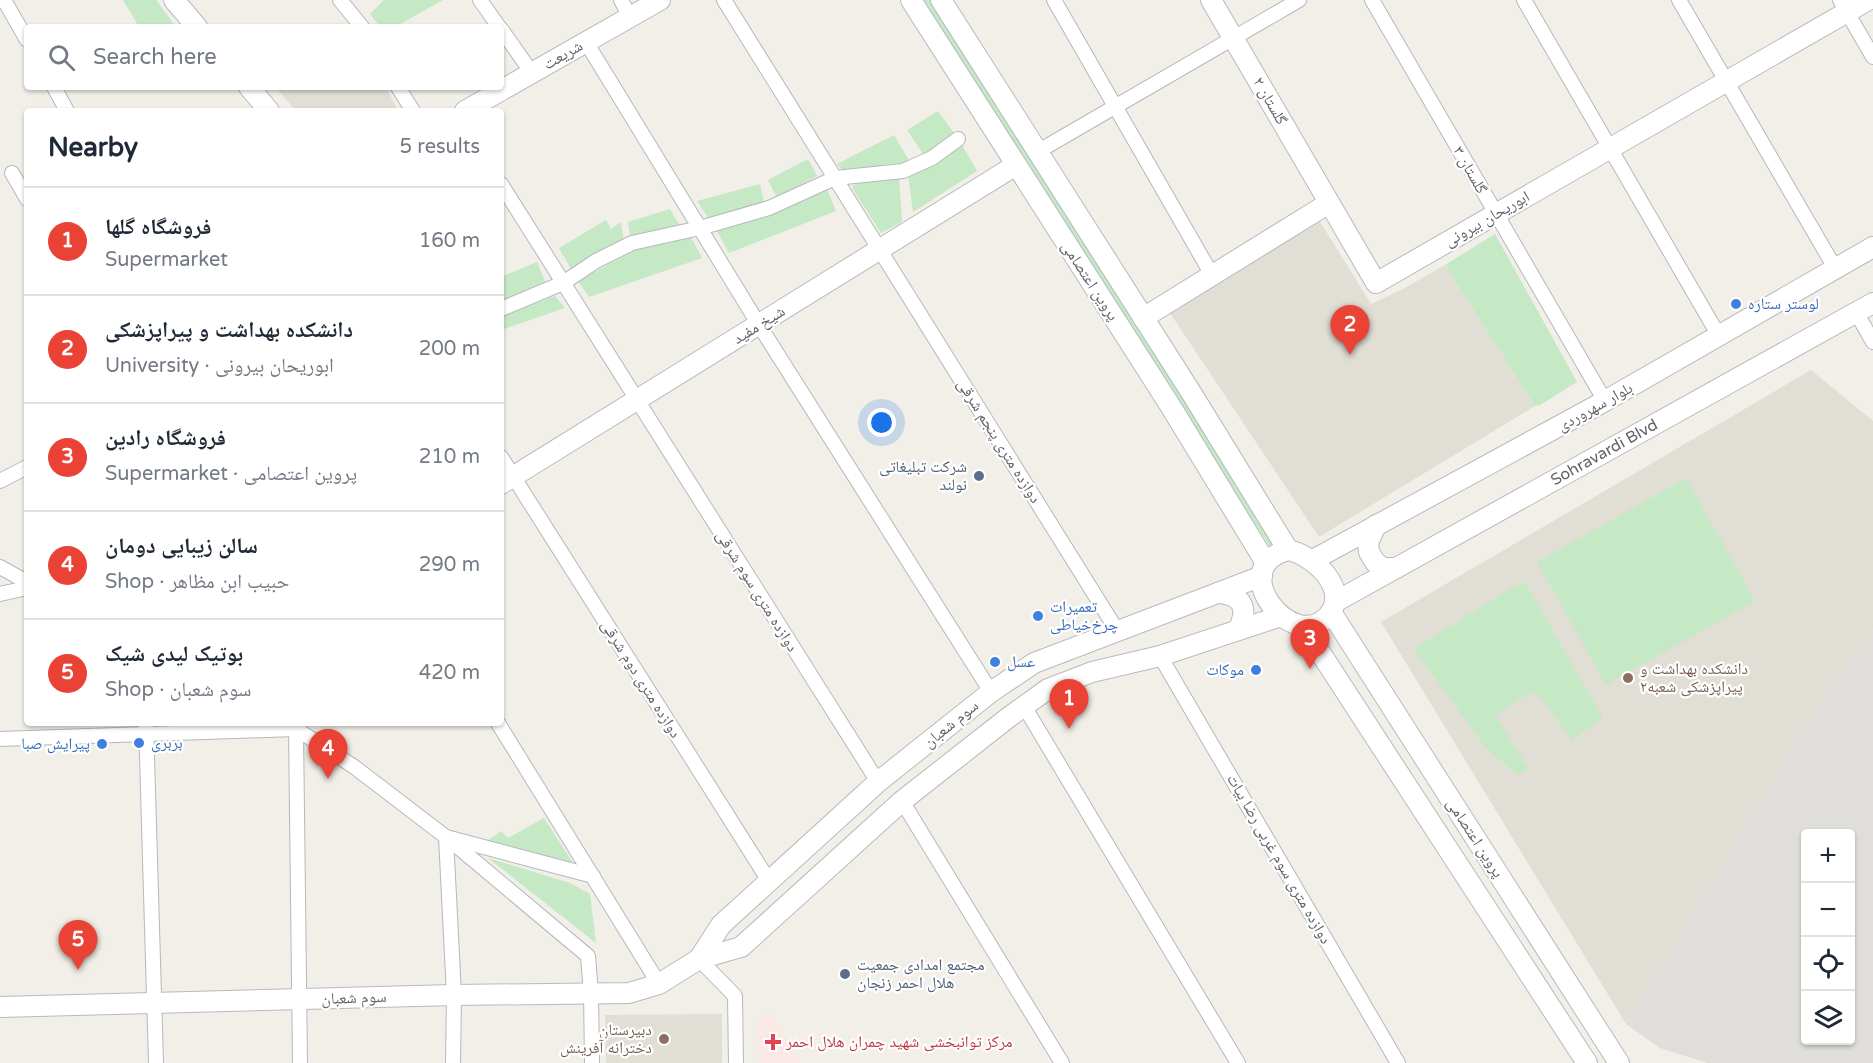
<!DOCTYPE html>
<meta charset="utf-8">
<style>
:root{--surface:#fff;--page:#f6f6f7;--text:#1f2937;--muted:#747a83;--line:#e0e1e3;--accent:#ea4335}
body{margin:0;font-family:"Varela Round","Noto Naskh Arabic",sans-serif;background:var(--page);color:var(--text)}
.controls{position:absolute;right:18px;bottom:18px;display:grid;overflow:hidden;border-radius:6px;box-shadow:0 2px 4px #0004}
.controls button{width:54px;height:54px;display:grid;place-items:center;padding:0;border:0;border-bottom:2px solid var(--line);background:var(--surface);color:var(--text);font:30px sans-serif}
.you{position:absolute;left:882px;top:423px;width:21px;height:21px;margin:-15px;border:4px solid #fff;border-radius:50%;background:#1a73e8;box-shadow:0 0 0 9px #1a73e833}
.badge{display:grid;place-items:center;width:39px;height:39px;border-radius:50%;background:var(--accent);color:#fff;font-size:20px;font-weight:700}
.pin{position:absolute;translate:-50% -50px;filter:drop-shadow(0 2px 3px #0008)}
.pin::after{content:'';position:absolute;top:32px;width:21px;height:18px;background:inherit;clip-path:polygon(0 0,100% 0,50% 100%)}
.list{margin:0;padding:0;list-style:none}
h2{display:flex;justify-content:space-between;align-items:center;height:78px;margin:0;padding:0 24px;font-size:26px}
h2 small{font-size:20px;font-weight:400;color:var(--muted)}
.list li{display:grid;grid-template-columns:39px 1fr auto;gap:18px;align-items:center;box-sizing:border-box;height:108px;padding:0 24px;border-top:2px solid var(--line)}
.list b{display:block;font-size:22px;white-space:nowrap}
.list p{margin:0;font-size:20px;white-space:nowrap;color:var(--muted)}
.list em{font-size:20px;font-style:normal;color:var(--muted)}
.icon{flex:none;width:33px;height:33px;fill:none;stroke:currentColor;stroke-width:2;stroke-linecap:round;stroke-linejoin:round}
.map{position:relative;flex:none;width:1873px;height:1063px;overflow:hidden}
.search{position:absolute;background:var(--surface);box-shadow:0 2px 4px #0004;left:24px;top:24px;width:480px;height:66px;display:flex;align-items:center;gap:15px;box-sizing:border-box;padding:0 21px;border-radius:6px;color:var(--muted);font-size:22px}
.panel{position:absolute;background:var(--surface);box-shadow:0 2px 4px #0004;left:24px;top:108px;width:480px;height:618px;border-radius:6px}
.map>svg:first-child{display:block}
.industrial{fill:#e0deda;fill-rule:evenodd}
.education{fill:#e1ded6}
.medical{fill:#fce8e6}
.green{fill:#c5e8c5}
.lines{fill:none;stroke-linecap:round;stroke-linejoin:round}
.street-casing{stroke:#b5b8bc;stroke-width:16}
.secondary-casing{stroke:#b6babf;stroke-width:22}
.street{stroke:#fff;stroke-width:14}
.secondary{stroke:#fff;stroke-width:20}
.shop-dot{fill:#3f7fe0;stroke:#fff;stroke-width:2}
.service-dot{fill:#5c6f8a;stroke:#fff;stroke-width:2}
.education-dot{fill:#8d6e63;stroke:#fff;stroke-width:2}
.health-dot{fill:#e0444e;stroke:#fff;stroke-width:2}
.labels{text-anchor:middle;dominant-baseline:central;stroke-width:4.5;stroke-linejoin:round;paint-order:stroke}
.street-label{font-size:16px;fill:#5f6368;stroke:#fff}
.shop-label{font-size:16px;fill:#366cbe;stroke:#fff;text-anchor:start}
.service-label{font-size:16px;fill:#4e5e75;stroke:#fff;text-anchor:end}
.education-label{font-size:16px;fill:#785e54;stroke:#fff;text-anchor:start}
.health-label{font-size:16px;fill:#be3a42;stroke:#fff;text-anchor:start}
</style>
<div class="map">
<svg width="1873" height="1063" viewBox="0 0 1873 1063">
<rect width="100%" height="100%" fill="#f1efe8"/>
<path class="industrial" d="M1873,630V1063H1707L1660,1048L1626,1024L1807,725ZM1806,834H1850V1040H1806Z"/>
<g class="education">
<path d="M281,87H386L398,111H296L278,90Z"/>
<path d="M1314,212L1371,304L1401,290L1445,265L1535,406L1319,537L1164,304Z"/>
<path d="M1811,370L1873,421V630L1807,725L1626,1024L1381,622Z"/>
<path d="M722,1014V1063H606L605,1015Z"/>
</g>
<path class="medical" d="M770,1012L800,1063H759L758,1020Z"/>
<g class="green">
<path d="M123,0H156L176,27H139Z"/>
<path d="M384,0H443L395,27H380L370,14Z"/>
<path d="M920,0H931L1282,549L1274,553Z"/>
<path d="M938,111L954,133L943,144L923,154L907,130Z"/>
<path d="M894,135L910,162L882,165L845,173L837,164Z"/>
<path d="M962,145L977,171L913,212L908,175L935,165Z"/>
<path d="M808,159L817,176L777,198L768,180Z"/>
<path d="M899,176L902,222L881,233L853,189V185Z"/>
<path d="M760,184L764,202L710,221L697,201Z"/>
<path d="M826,187L836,211L729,253L717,231L772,213Z"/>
<path d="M670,209L681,228L630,237L628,222Z"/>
<path d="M606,220L611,229L621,222L624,242L572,271L559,248Z"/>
<path d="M1495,234L1577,382L1540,405L1535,406L1445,265Z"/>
<path d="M691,237L702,258L589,297L578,281L645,245Z"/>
<path d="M537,262L546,284L501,303V277Z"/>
<path d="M555,296L565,308L501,330V316Z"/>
<path d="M1686,478L1755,601L1606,685L1537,562Z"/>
<path d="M1525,582L1603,718L1572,740L1541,698L1531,692L1495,715L1529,769L1518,775L1486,748L1414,649L1516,585Z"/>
<path d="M544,818L573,863L484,843L501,831L508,838Z"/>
<path d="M488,858L570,883L590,894L596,943Z"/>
</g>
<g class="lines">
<g class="street-casing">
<g id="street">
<path d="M4,0L27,40"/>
<path d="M340,0L362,27"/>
<path d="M480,0L499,27"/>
<path d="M621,0L630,17"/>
<path d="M724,0L1118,632"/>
<path d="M1054,0L1212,275"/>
<path d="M1372,0L1605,401"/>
<path d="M1524,0L1719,336"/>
<path d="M1679,0L1835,268"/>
<path d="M1840,0L1873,57"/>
<path d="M501,29L532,73"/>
<path d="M586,42L759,325L991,692"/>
<path d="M54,87L67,111"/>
<path d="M398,87L413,111"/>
<path d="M1037,152L1299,0"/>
<path d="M12,173L27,199"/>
<path d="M501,184L878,782"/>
<path d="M501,309L563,283L596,261L632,243L700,228L769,208L835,178L903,171L932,158L958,139"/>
<path d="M1856,312L1873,342"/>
<path d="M501,457L769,881"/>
<path d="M0,481L27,467"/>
<path d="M0,567L27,582"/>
<path d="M0,594L27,588"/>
<path d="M1160,656L1398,1063"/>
<path d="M1024,706L1238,1063"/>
<path d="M146,723L156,1063"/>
<path d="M287,723L353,766L446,837L588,956L591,993L592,1063"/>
<path d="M498,723L659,984"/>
<path d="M299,724L296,729L300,1063"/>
<path d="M0,739L296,729"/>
<path d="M902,801L1062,1063"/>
<path d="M699,959L735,996L736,1063"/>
<path d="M453,1063L454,995L446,837L593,876"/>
</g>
</g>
<g class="secondary-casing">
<g id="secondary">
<path d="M174,0L197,27"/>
<path d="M911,0L1171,407L1266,563"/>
<path d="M941,0L1192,394L1288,550"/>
<path d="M1211,0L1376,283L1868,0"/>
<path d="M249,87L269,111"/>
<path d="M465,111L660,0"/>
<path d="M1143,318L1329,203"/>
<path d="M501,484L1016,165"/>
<path d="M1376,525L1368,543L1369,552L1375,562L1383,568H1396"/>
<path d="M1288,550C1314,555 1351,590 1328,616C1293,655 1223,567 1288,550Z"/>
<path d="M1313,560L1605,401L1873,247"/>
<path d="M1219,593C1243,595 1249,609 1238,630"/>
<path id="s1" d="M1335,602L1873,303"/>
<path d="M1331,612L1619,1063"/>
<path d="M1303,626L1587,1063"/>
<path d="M699,959L721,925L878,782L991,692L1034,663L1262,576"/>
<path d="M0,1007L454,995L629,993L659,984L699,959L741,947L902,801L1009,717L1048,689L1092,672L1160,656L1281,616"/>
</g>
</g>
<use href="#street" class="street"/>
<use href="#secondary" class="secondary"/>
</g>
<g class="shop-dot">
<circle cx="1736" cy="304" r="6"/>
<circle cx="1038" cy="616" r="6"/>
<circle cx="995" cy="662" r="6"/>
<circle cx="1256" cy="670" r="6"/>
<circle cx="139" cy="743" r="6"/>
<circle cx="102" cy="744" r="6"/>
</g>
<g class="service-dot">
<circle cx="979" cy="476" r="6"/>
<circle cx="845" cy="974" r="6"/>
</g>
<g class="education-dot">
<circle cx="1628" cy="678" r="6"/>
<circle cx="664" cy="1039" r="6"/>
</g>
<path class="health-dot" d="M770 1033h6v6h6v6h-6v6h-6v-6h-6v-6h6z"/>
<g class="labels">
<g class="street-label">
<text transform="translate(563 55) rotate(-30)">شریعت</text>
<text transform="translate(1270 101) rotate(60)">گلستان ۲</text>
<text transform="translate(1470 170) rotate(60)">گلستان ۳</text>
<text transform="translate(1487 219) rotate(-30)">ابوریحان بیرونی</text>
<text transform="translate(1090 281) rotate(57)">پروین اعتصامی</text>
<text transform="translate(759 325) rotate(-32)">شیخ مفید</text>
<text transform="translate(1595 407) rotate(-29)">بلوار سهروردی</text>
<text transform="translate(999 441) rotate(58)">دوازده متری پنجم شرقی</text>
<text stroke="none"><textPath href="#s1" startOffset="308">Sohravardi Blvd</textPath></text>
<text transform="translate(757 591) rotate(58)">دوازده متری سوم شرقی</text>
<text transform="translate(641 679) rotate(58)">دوازده متری دوم شرقی</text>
<text transform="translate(951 724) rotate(-39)">سوم شعبان</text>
<text transform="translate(1475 838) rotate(57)">پروین اعتصامی</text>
<text transform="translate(1279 859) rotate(60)">دوازده متری سوم غربی رضا بیات</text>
<text transform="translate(354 998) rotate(-2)">سوم شعبان</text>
</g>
<g class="shop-label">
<text x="1748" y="304">لوستر ستاره</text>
<text x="1050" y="607">تعمیرات<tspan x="1050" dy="18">چرخ‌خیاطی</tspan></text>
<text x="1007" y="662">عسل</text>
<text x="1244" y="670" text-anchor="end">موکات</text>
<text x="151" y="743">بربری</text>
<text x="90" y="744" text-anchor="end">پیرایش صبا</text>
</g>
<g class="service-label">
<text x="967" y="467">شرکت تبلیغاتی<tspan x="967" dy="18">نولند</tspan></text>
<text x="857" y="965" text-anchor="start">مجتمع امدادی جمعیت<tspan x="857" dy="18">هلال احمر زنجان</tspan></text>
</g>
<g class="education-label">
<text x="1640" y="669">دانشکده بهداشت و<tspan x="1640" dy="18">پیراپزشکى شعبه۲</tspan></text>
<text x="652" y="1030" text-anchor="end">دبیرستان<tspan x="652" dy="18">دخترانه آفرینش</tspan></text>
</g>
<g class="health-label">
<text x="786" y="1042">مرکز توانبخشی شهید چمران هلال احمر</text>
</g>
</g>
</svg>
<div class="controls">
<button>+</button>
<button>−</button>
<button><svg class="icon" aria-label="locate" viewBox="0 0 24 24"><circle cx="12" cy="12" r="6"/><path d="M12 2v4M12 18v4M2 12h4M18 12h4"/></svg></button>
<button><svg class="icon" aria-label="layers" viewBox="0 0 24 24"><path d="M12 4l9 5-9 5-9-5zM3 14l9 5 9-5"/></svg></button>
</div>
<div class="you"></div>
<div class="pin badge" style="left:1069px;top:729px">1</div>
<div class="pin badge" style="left:1350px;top:355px">2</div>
<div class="pin badge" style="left:1310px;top:669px">3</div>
<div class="pin badge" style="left:328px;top:779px">4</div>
<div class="pin badge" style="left:78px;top:970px">5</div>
<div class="search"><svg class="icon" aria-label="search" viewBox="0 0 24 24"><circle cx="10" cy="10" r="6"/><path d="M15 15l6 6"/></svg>Search here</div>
<section class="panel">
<h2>Nearby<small>5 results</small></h2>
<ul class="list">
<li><span class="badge">1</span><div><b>فروشگاه گلها</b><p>Supermarket</p></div><em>160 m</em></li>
<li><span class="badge">2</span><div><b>دانشکده بهداشت و پیراپزشکی</b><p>University · ابوریحان بیرونی</p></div><em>200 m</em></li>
<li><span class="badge">3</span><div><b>فروشگاه رادین</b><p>Supermarket · پروین اعتصامی</p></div><em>210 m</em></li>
<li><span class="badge">4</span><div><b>سالن زیبایی دومان</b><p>Shop · حبیب ابن مظاهر</p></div><em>290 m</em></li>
<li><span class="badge">5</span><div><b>بوتیک لیدی شیک</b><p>Shop · سوم شعبان</p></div><em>420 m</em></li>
</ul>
</section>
</div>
